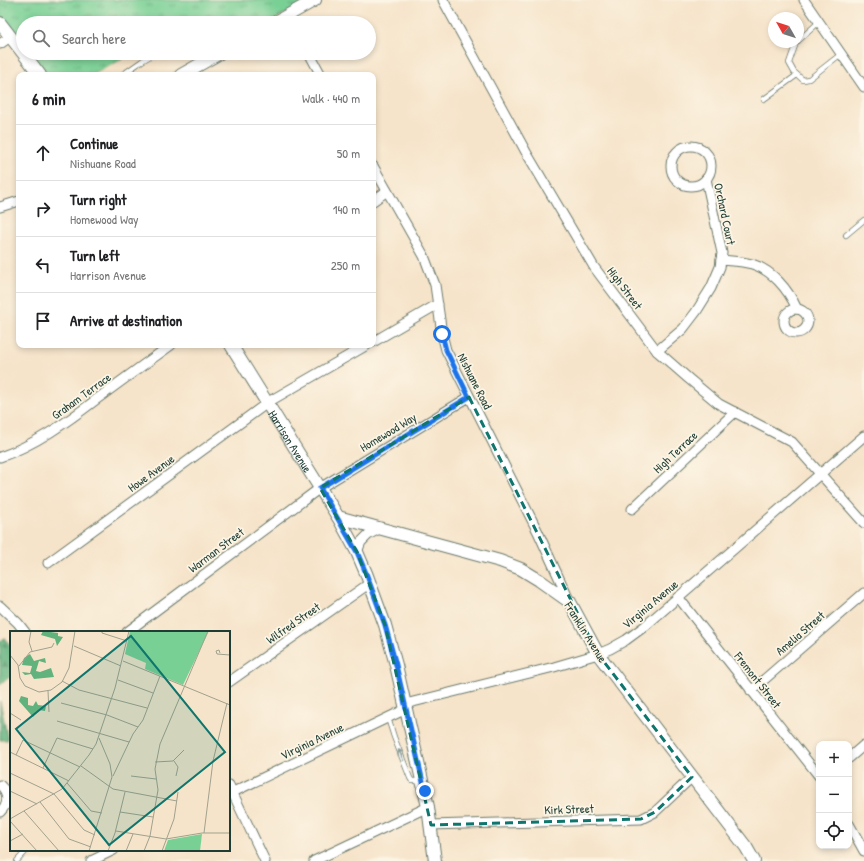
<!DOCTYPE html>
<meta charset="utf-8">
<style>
:root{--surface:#fff;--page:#f2f2f2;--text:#202124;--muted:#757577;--line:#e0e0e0}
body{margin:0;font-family:"Patrick Hand",sans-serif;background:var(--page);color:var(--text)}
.controls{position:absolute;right:12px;bottom:12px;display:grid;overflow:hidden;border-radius:8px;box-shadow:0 2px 6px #0003}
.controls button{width:36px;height:36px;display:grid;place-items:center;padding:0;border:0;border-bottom:1px solid var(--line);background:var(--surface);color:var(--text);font:20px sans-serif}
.compass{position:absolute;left:768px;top:12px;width:36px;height:36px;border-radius:50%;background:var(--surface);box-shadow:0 2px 6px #0003;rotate:309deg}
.stop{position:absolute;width:12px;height:12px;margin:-9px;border:3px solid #1a73e8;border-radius:50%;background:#fff}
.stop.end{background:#1a73e8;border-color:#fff;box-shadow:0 1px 4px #0008}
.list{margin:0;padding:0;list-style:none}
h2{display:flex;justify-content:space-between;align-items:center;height:52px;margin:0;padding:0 16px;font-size:17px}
h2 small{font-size:13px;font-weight:400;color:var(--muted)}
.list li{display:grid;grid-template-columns:26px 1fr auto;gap:12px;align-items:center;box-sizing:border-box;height:56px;padding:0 16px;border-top:1px solid var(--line)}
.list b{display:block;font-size:15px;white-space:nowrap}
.list p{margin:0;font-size:13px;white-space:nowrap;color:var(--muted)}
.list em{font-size:13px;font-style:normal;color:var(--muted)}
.icon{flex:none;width:22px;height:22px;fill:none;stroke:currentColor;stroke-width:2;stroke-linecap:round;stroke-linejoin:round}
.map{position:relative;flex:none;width:864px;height:861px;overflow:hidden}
.search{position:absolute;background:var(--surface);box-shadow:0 2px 6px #0003;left:16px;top:16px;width:360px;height:44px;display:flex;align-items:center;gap:10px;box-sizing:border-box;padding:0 14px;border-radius:22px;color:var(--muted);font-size:15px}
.panel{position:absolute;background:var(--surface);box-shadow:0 2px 6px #0003;left:16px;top:72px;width:360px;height:276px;border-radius:8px}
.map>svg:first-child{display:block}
.forest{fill:url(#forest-firs);stroke:#407859}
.park{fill:url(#park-tufts);stroke:#4c8664}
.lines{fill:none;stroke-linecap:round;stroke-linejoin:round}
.service-casing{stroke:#6a7768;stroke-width:6}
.minor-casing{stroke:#6a7768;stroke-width:11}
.tertiary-casing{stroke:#6a7768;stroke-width:14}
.service{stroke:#fff;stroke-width:4.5}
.minor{stroke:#fff;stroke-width:9}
.tertiary{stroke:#fff;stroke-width:12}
.oneway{stroke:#8f9e9a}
.route{stroke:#1a73e8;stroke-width:5}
.marked{fill:none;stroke:#0f766e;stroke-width:3;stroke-dasharray:8 5;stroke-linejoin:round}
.labels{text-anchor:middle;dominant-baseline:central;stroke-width:3.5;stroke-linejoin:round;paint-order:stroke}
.street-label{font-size:12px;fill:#1f3d34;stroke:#fcf5e5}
.inset-road{fill:none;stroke:#a0a18e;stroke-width:1}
.view{fill:#0f766e;fill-opacity:0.15;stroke:#0f766e;stroke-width:2}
.inset-edge{fill:none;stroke:#1f3d34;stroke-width:2}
</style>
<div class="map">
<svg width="864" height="861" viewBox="0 0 864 861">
<defs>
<pattern id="forest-firs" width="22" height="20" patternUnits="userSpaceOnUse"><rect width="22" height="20" fill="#62b27e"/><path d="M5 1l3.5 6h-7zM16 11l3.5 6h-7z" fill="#509268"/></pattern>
<pattern id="park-tufts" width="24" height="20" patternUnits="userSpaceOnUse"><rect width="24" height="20" fill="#79d095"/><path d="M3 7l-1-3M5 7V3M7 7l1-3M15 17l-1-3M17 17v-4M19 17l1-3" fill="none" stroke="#63aa7a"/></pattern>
</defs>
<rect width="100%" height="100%" fill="#fcf5e5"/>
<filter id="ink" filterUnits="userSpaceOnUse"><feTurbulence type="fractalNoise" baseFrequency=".025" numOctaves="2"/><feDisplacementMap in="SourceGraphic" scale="8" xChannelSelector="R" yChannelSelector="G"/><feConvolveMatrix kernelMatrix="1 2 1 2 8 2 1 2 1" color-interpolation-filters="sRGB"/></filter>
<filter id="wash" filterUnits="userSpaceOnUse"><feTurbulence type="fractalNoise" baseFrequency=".012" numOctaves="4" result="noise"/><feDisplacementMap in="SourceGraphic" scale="16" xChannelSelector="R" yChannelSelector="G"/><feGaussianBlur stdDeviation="0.9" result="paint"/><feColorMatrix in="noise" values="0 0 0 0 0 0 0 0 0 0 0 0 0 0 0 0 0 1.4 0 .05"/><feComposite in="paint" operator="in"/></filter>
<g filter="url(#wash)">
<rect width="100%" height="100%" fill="#f6e4ca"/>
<g class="forest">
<path d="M4,638L11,645V676L0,685V642Z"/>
<path d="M0,701L8,740H0Z"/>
</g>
<g class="park">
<path d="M0,0H311L268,23H23V50L0,22Z"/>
<path d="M25,53H133L92,75H43Z"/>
</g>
</g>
<g filter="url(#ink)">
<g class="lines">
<g class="service-casing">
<g id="service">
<path d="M798,41L819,22"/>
<path d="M797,42L796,43L789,63L794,72L803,80L809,79L841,54"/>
<path d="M122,75L142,61L155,53"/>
<path d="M764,99L797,75"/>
<path d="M846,235L864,220"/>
<path d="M388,718L394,737L410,778L412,781H421"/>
<path d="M17,861L27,850"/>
</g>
</g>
<g class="minor-casing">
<g id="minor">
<path d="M443,0L526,152L594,267L657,351L689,379L719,404L792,442L864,523"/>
<path d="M804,0L864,87"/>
<path d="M0,44L10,37"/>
<path d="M309,53L321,75"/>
<circle cx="691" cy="166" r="20"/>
<path d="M373,166L424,256L435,285L442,334L446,350L538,532L570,602"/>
<path d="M373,201L387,191"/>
<path d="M0,207L19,201"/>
<path d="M721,260C730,261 742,261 752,264C772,270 788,289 797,309"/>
<circle cx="796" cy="321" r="12"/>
<path d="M373,342L438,304"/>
<path d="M657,351L683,329L696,312L711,288L720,267L722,253L706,179"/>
<path d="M0,457C35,445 67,422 97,399C121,381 146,363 171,345"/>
<path d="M632,509L735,412"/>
<path d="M357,552L361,542L368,535L379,529"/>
<path d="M48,563L270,401L367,345"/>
<path d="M678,597L819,776"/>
<path d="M0,606L18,623L25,632"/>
<path d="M127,632L320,488L469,397"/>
<path d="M229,682L370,583"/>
<path d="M751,691L864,593"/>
<path d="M405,704L554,667L598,654L610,649L626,640L645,626L864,436"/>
<path d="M849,758L864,745"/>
<path d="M0,785C9,793 9,803 0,812"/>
<path d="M229,785L265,861"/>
<path d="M229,794L406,709"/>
<path d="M849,824L864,851"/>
<path d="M431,825L641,819L655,812L692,777"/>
<path d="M91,861L114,850"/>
<path d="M314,861L428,807"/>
</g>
</g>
<g class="tertiary-casing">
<g id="tertiary">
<path d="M0,23L40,75"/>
<path d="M274,23L315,0"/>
<path d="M181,75L220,53"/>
<path id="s1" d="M231,345L338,517L357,552L366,573L385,625L396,665L428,807L435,861"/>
<path d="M338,517L500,561L521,569L539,580L570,602L598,654L746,847L754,861"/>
</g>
</g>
<use href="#service" class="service"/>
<use href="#minor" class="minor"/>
<use href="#tertiary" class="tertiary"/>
</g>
<defs><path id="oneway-shaft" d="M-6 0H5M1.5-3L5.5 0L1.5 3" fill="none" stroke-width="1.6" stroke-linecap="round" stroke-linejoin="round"/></defs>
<use class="oneway" href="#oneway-shaft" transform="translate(401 755) rotate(-113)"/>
</g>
<g class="lines" filter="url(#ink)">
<path class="route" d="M425,791L396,665L385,625L366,573L357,552L320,488L469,397L446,350L442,334"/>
</g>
<path class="marked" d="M469,397L598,654L692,777L655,812L641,819L431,825L385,625L357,552L320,488Z"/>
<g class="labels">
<g class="street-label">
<text transform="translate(725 214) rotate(78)">Orchard Court</text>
<text transform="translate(625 288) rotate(53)">High Street</text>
<text transform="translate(475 381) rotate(63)">Nishuane Road</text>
<text transform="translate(81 396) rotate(-36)">Graham Terrace</text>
<text transform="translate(388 432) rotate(-31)">Homewood Way</text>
<text stroke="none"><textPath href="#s1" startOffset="113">Harrison Avenue</textPath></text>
<text transform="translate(675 452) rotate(-43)">High Terrace</text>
<text transform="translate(151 473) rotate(-36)">Howe Avenue</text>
<text transform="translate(216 550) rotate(-37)">Warman Street</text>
<text transform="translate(650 604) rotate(-40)">Virginia Avenue</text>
<text transform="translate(293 623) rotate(-35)">Wilfred Street</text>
<text transform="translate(586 632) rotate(58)">Franklin Avenue</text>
<text transform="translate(800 633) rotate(-41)">Amelia Street</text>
<text transform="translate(758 680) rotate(52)">Fremont Street</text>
<text transform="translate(312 741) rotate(-26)">Virginia Avenue</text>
<text transform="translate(569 809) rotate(-2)">Kirk Street</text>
</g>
</g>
<g transform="translate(10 631)">
<rect width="220" height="220" fill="#f6e4ca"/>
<path d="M33,0L48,2V5L53,6L47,15L45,8L31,4ZM20,23L24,30L35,27L36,32L29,30L26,40L30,41L41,37L44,46L24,48L21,43L15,44L12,41L20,42L22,35L12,34L14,27ZM11,65L18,67V74L23,75L26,70L28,74L36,75L35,80L29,79L23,86L9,70Z" fill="#62b27e"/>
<path d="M192,203L190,220H154L158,209Z" fill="#79d095"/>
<path d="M120,0H199L173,54L135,38L136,32L115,23Z" fill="#79d095"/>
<path class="inset-road" d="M21,0L19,11L22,20M92,0V2L117,10M64,15L111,35M210,22L209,19L206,20L207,23L220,24M0,24L8,34L10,47L15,55L29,61L41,59L52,51L59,37L65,0M113,30L220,74M9,35L20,21L42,16L44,12M108,49L143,62M52,50L69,59L137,77M38,60L39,81M51,72L97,84L128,96M0,82L11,89M47,90L119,111M0,121L59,150M6,124L13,109L70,136M164,130L168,136L166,145M145,131L163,130L174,119M71,135L103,158L167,170M33,137L47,107L83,118M0,142L44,163L74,199L85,204M103,145L123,103L133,89L150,45M121,145L146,148M57,152L81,180L92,182M0,160L27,173M30,171L59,208L81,216M14,180L49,220M110,181L143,186M0,188L52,158L79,124L86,113L105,57L119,0M0,190L27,220M106,200L156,208L192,202H220M194,202L203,130L217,72M0,210L13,203M79,220L102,146L100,133L89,107M98,220L105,202L115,161M116,220L123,203M134,220L140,205L148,159L145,138L150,113L198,0M152,220L164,188L168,161"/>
<path class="view" d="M121,5L215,121L99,214L6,98Z"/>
<rect width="220" height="220" class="inset-edge"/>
</g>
</svg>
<div class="controls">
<button>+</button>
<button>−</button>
<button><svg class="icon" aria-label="locate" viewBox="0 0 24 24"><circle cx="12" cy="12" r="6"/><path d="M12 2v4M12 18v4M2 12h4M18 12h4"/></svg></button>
</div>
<svg class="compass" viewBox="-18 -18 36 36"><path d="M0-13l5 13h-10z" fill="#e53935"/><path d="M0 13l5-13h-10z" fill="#757577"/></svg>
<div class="stop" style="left:442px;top:334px"></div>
<div class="stop end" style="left:425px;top:791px"></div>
<div class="search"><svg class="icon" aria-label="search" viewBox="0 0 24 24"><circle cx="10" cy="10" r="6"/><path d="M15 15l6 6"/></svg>Search here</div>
<section class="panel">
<h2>6 min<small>Walk · 440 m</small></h2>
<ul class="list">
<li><svg class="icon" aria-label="ahead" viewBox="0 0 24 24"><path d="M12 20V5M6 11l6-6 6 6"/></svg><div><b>Continue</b><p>Nishuane Road</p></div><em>50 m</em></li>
<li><svg class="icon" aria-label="right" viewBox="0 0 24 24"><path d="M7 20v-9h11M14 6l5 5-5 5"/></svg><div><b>Turn right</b><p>Homewood Way</p></div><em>140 m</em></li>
<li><svg class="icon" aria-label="left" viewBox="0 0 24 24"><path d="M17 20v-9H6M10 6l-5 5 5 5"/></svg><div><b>Turn left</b><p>Harrison Avenue</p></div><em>250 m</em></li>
<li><svg class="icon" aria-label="arrive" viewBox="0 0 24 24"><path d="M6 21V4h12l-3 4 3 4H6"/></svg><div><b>Arrive at destination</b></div></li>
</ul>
</section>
</div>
